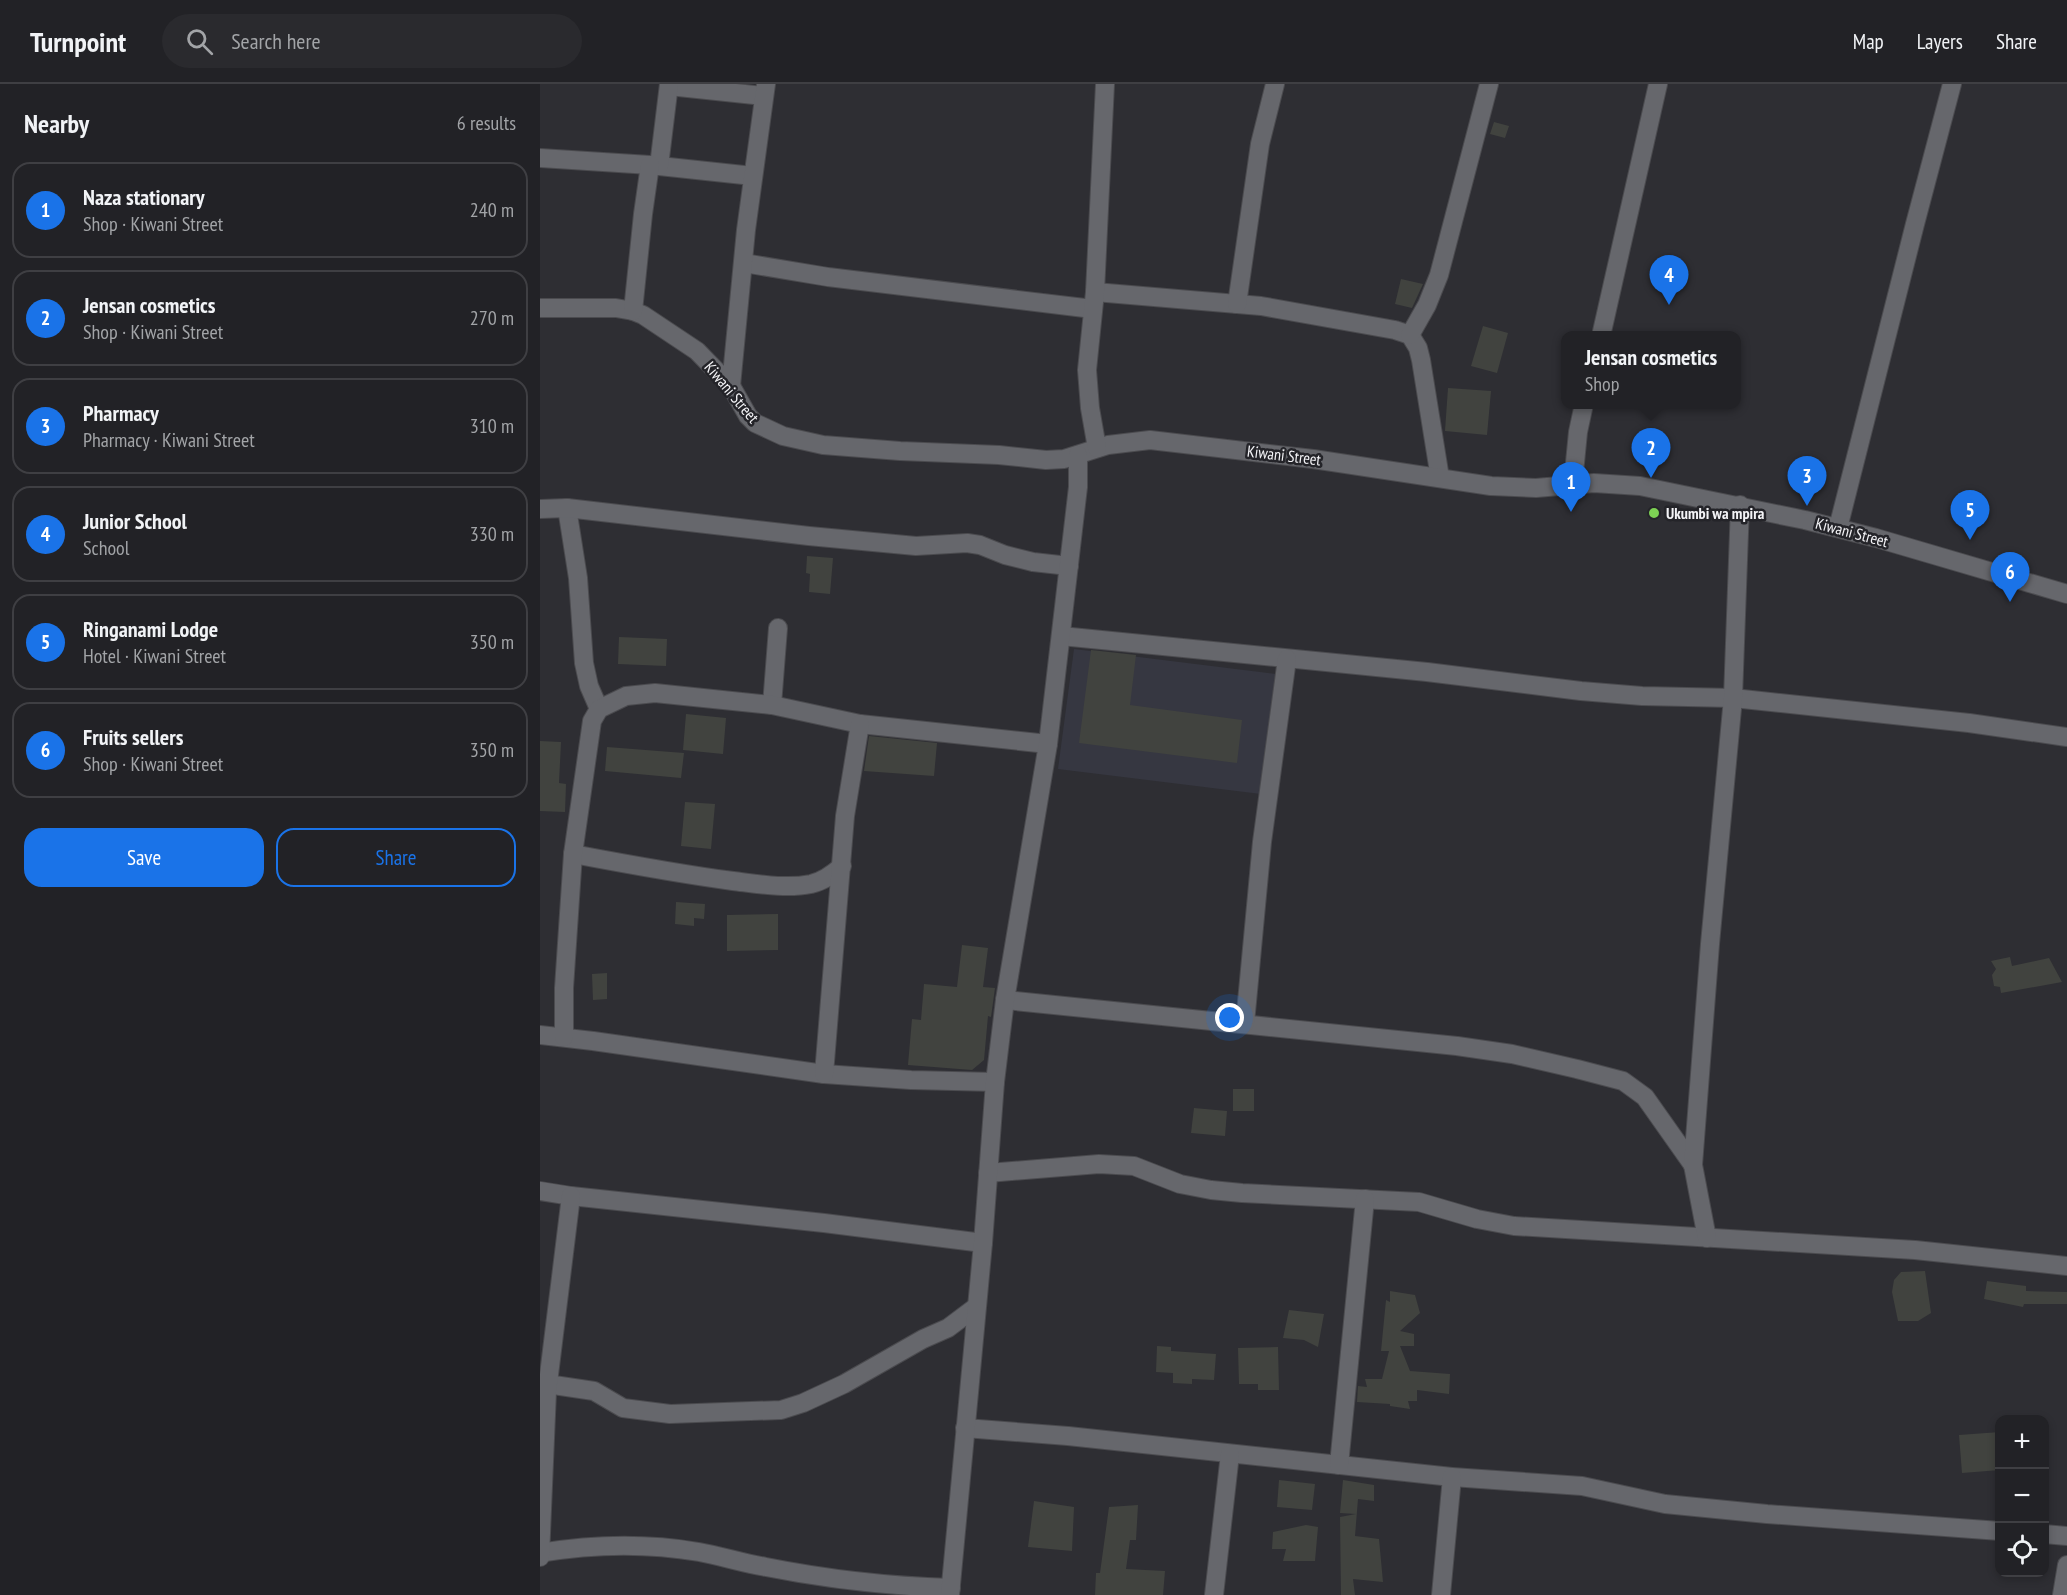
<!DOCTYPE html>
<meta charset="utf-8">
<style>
:root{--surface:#222226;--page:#2a2a2e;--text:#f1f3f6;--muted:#a2a4a7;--line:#3f3f43;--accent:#1a73e8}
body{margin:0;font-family:"PT Sans Narrow",sans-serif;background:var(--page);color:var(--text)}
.controls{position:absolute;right:18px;bottom:18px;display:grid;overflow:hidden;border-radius:12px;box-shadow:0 3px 9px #0003}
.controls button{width:54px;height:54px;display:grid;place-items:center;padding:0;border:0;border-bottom:2px solid var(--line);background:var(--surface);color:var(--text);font:30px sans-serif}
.you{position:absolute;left:690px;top:934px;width:21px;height:21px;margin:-15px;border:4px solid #fff;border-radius:50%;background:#1a73e8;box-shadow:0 0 0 9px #1a73e833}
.badge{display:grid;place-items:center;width:39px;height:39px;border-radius:50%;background:var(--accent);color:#fff;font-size:20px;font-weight:700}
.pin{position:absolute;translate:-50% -50px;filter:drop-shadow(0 2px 3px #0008)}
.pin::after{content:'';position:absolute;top:32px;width:21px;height:18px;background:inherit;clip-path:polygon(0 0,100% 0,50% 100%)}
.popup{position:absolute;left:1021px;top:247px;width:180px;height:78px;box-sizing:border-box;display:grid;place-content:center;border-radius:12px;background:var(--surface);filter:drop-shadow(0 2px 4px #0005);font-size:20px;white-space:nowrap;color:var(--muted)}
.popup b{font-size:22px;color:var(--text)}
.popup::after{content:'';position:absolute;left:50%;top:100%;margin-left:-12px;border:12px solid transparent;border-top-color:var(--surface)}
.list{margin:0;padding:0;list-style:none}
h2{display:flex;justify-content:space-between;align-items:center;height:78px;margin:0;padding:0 24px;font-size:26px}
h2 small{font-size:20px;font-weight:400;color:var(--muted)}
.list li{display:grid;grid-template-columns:39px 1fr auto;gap:18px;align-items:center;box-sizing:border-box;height:96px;margin:0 12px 12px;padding:0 12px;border:2px solid var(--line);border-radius:18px}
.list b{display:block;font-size:22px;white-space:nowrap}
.list p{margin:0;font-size:20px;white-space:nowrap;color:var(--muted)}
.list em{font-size:20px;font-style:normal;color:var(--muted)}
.actions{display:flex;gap:12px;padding:18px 24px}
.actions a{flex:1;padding:14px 0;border:2px solid var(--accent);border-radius:18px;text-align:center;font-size:21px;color:var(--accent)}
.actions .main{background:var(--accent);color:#fff}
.icon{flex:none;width:33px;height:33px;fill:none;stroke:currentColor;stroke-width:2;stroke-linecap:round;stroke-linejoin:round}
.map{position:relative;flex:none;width:1527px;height:1511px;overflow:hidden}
header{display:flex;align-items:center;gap:36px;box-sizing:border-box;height:84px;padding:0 30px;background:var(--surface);border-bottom:2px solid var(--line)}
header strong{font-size:28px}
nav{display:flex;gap:33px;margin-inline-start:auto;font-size:21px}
.search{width:420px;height:54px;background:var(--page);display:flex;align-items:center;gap:15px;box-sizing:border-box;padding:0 21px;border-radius:33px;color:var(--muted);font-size:22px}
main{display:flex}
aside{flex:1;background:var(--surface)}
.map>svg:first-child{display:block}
.built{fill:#363741}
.building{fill:#41433f}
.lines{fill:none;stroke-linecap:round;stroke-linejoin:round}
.minor-casing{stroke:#4b4b4f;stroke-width:20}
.minor{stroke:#66676c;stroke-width:18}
.poi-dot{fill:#7dd154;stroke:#242429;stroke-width:2}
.labels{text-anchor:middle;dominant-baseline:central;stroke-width:5;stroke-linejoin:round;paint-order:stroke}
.street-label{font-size:16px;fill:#f4f4f7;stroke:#242429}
.poi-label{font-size:16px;font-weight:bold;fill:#f4f4f7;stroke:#242429;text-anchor:start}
</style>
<header>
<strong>Turnpoint</strong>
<div class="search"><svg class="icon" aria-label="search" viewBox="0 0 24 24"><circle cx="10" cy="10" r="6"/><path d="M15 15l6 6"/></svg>Search here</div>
<nav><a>Map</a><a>Layers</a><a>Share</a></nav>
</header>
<main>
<aside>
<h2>Nearby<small>6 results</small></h2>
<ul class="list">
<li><span class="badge">1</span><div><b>Naza stationary</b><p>Shop · Kiwani Street</p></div><em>240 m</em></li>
<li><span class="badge">2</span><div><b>Jensan cosmetics</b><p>Shop · Kiwani Street</p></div><em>270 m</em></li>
<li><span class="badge">3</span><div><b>Pharmacy</b><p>Pharmacy · Kiwani Street</p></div><em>310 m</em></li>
<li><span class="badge">4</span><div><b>Junior School</b><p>School</p></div><em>330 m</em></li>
<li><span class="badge">5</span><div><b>Ringanami Lodge</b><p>Hotel · Kiwani Street</p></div><em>350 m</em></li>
<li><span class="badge">6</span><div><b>Fruits sellers</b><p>Shop · Kiwani Street</p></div><em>350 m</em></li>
</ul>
<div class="actions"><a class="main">Save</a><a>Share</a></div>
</aside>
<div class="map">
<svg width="1527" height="1511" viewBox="0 0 1527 1511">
<rect width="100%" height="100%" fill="#2e2e33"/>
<path class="built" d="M534,565L736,590L721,710L518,685Z"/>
<g class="building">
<path d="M954,38L969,42L965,54L950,50Z"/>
<path d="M861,195L883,200L872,224L855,220Z"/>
<path d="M943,242L968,249L957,289L931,282Z"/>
<path d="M908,304L951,307L947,351L905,347Z"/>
<path d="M267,472L293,474L290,510L269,508L270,490L266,489Z"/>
<path d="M79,553L127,555L126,582L78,580Z"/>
<path d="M551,566L596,571L590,621L702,636L697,679L539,659Z"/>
<path d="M146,630L186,634L183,670L143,666Z"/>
<path d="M329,652L397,659L394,692L324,687Z"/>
<path d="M0,657L21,658L19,699L26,700L25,728L0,727Z"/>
<path d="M67,663L144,669L141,694L65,687Z"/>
<path d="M145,718L175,720L171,765L141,762Z"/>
<path d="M136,818L165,820L164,835L154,834V842L135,840Z"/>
<path d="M238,830V866L187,867V831Z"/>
<path d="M422,861L448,864L443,903L455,904L451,933L448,932L444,976L432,986L368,981L372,935L381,936L384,900L417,903Z"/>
<path d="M1470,873L1472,882L1509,874L1522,898L1461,909L1460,903L1454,902L1452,891L1456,885L1451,877Z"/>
<path d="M67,889V915L53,916L52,890Z"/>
<rect x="693" y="1005" width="21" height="22"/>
<path d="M654,1024L687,1027L685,1052L651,1049Z"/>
<path d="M1385,1187L1391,1229L1378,1237H1358L1352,1208L1354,1196L1361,1188Z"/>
<path d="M1447,1197L1486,1202V1207L1527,1208V1220H1484L1483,1223L1444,1215Z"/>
<path d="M850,1207L875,1211L880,1229L860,1247L874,1250V1262H860L870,1287L910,1290L909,1310L877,1306V1317H868L870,1325L850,1322V1320L817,1318L818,1302L827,1303L825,1295H842L849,1267H841L846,1216L850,1218Z"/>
<path d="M749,1226L784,1230L778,1263L764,1256L743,1254Z"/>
<path d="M617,1262L631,1263V1267L676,1270L674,1296L652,1295V1300L633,1299V1289L616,1288Z"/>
<path d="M738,1263L739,1306H718V1300H699L698,1264Z"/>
<path d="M1460,1348V1386L1422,1389L1419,1351Z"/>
<path d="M739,1396L775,1400L772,1426L737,1423Z"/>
<path d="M803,1396L834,1401V1417L818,1415L815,1452L839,1455L843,1498L813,1495L815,1511H801L800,1433L816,1430L800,1429Z"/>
<path d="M494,1417L534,1423L532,1467L488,1463Z"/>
<path d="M598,1421L596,1456H590L586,1485L625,1487L623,1511H555L556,1489H560L569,1423Z"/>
<path d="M766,1441L778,1443L775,1477H743L746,1465H732L733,1448Z"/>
</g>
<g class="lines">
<g class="minor-casing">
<g id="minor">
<path d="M129,2L224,12"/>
<path d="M0,74L110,81L213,92"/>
<path d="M119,82L129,0"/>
<path d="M204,179L288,193L553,225"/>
<path d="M555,208L721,222L855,246L870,251L878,264L881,276L900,394"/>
<path d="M697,220L720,60L735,0"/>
<path d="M0,224H76L93,227L103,231L157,267L191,302L208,332L215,339L243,352L283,361L360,367L459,371L506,376L524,375L568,361L610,356L773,375L951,402L996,404L1054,399L1100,402L1265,436L1336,454L1527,510"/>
<path d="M93,227L103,130L110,81"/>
<path d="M870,251L887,221L899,191L949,0"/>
<path d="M1061,252L1118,0"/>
<path d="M191,302L206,146L226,0"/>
<path d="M557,364L550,324L547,286L555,208L565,0"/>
<path d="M1033,399L1038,348L1044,320"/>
<path d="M27,424L38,494L44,579L49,602L59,625"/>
<path d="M0,425L27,424L269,452L376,462L427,459L440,461L465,471L493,478L529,482"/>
<path d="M1298,444L1375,140L1412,0"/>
<path d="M521,552L887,588L1041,607L1102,612L1193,614L1429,639L1527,653"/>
<path d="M232,621L238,544"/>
<path d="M33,770C86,780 139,790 193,797C218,800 246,805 271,800C284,797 293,790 302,782"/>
<path d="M465,916L917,962L972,970L1037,985L1083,997L1105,1013L1153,1081"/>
<path d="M705,939L722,758L747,575"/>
<path d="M0,951L53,957L284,990L371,996L455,998"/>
<path d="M24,953V904L33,770L52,637L59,625L86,612L115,609L232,621L320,640L508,660"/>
<path d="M284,990L305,732L320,640"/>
<path d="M448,1089L559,1080L594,1082L640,1100L671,1106L702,1109L879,1118L937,1135L974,1142L1375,1166L1527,1182"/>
<path d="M0,1107L31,1112L284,1139L443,1159"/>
<path d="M1167,1154L1153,1081L1170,860L1193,614L1200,421"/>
<path d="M7,1300L54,1307L83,1324L130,1330L241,1326L263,1319L304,1300L383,1255L408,1244L436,1223"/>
<path d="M425,1344L528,1352L912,1393L1042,1402L1125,1420L1227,1430L1460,1447"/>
<path d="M799,1381L825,1115"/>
<path d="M1504,1450L1527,1452"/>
<path d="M0,1469C53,1460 106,1459 159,1468C181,1472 203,1479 226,1483C286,1495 349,1502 411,1504"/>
<path d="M0,1473L7,1307L31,1112"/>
<path d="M410,1511L443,1159L455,998L465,916L508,660L538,403V371"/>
<path d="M674,1511L690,1370"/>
<path d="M901,1511L912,1393"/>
<path d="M1522,1511L1527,1481"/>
</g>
</g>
<use href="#minor" class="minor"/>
</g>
<circle class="poi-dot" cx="1114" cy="429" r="6"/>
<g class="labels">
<g class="street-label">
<text transform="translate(192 308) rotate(50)">Kiwani Street</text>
<text transform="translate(744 371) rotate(7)">Kiwani Street</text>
<text transform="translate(1312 448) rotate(15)">Kiwani Street</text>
</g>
<g class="poi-label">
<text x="1126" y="429">Ukumbi wa mpira</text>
</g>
</g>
</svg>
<div class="controls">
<button>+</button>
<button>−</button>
<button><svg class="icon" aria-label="locate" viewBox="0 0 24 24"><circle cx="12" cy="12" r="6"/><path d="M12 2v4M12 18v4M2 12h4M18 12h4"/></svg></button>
</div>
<div class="you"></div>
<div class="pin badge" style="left:1031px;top:428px">1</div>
<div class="pin badge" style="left:1111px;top:394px">2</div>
<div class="popup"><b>Jensan cosmetics</b>Shop</div>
<div class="pin badge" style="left:1267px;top:422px">3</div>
<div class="pin badge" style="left:1129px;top:221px">4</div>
<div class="pin badge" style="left:1430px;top:456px">5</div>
<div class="pin badge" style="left:1470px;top:518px">6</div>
</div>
</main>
